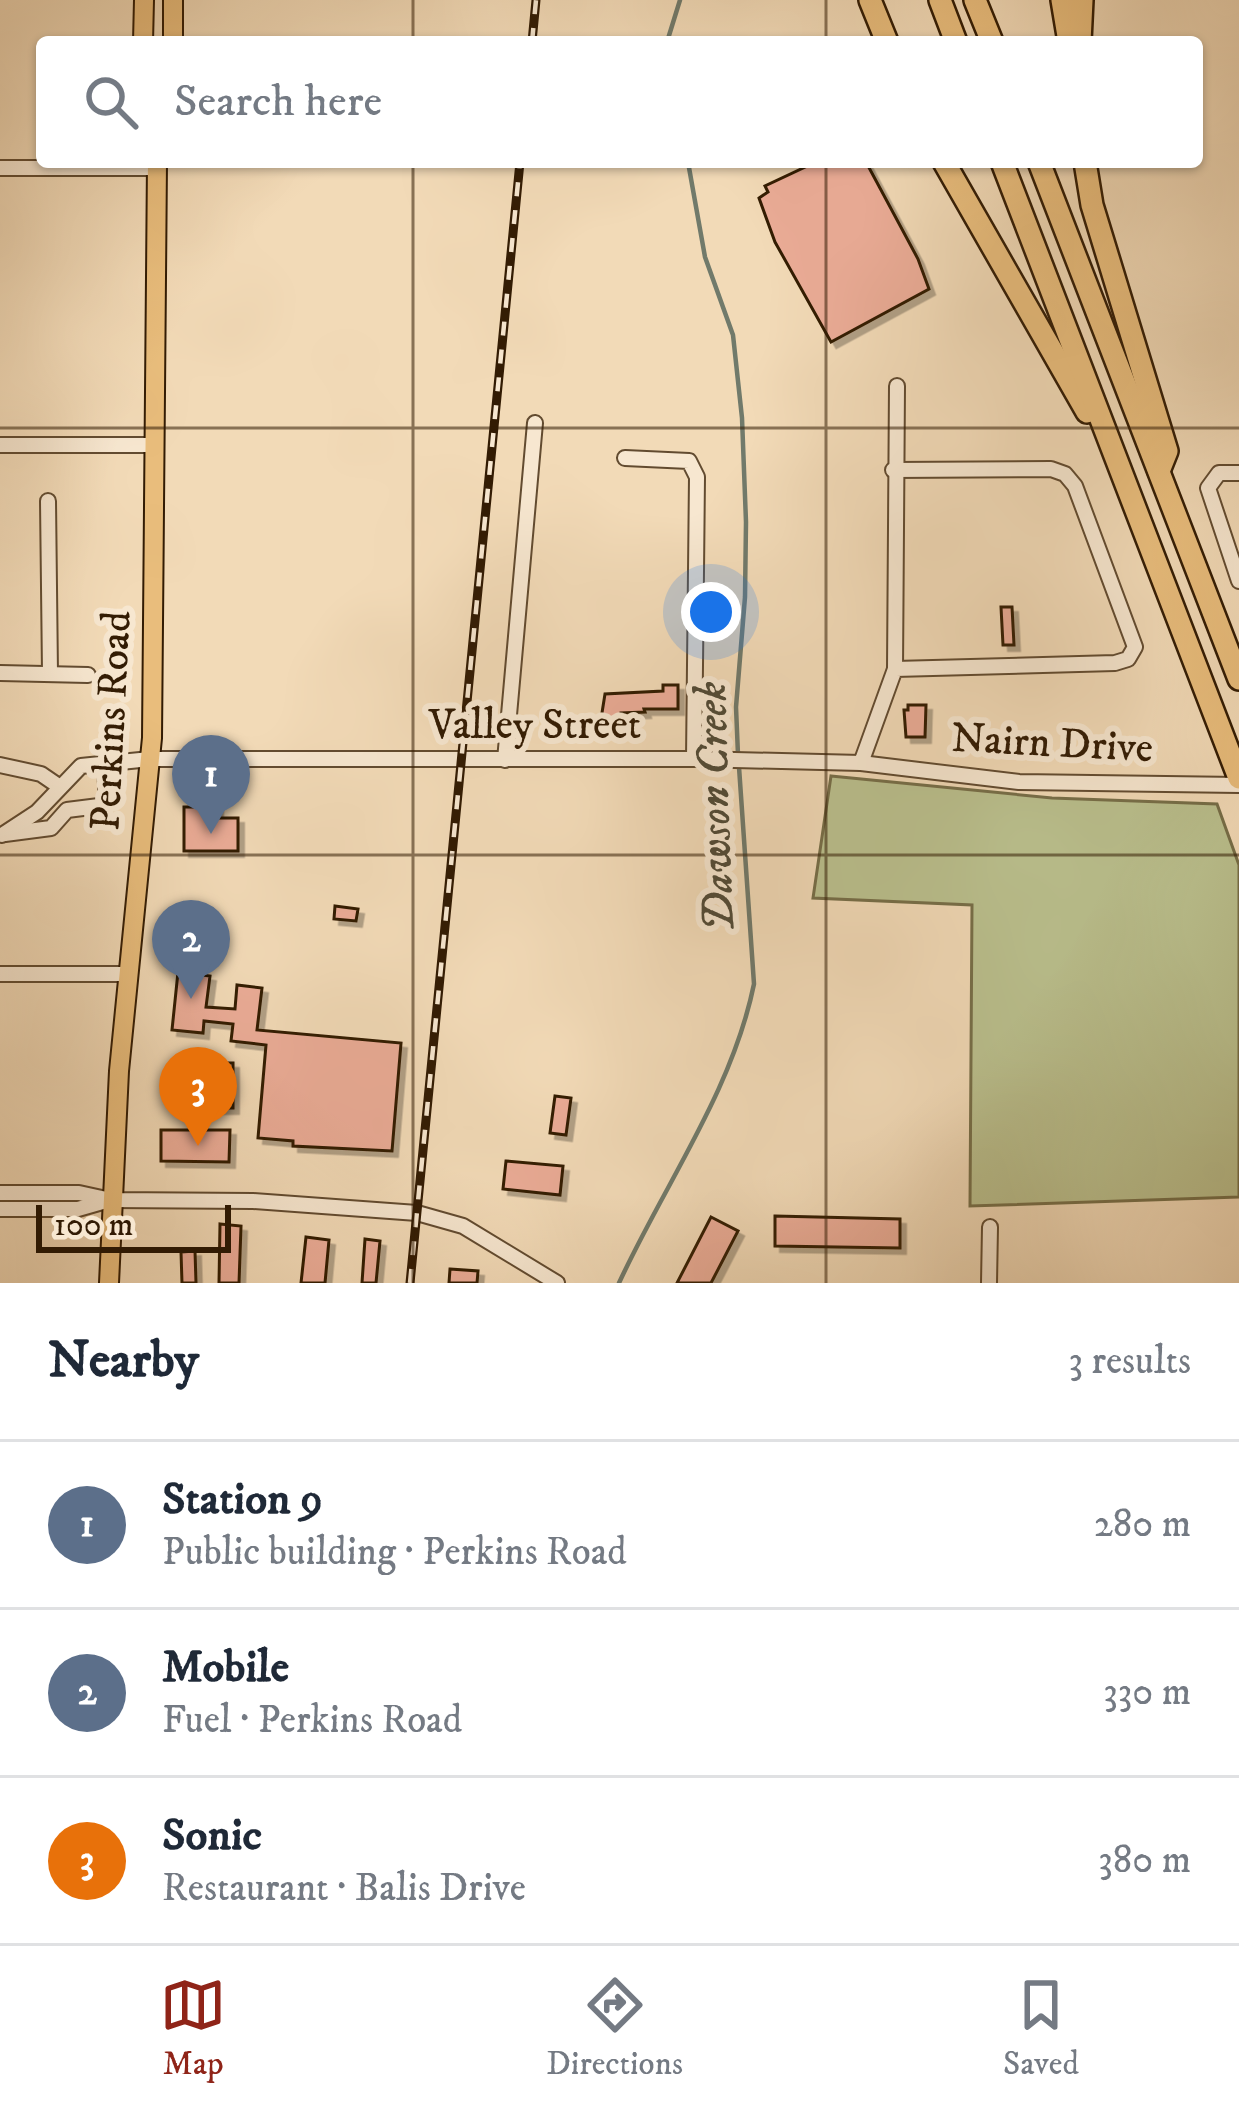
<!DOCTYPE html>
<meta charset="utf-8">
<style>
:root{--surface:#fff;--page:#f2f2f3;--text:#1f2937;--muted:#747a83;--line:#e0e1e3;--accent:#8f2418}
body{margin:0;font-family:"IM FELL DW Pica",serif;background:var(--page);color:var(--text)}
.scale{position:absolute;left:36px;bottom:30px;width:195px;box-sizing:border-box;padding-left:12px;border:6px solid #321b03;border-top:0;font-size:33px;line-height:42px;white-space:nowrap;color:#321b03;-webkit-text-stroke:9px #f7e7d0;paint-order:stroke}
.you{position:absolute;left:711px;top:612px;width:42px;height:42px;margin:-30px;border:9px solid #fff;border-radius:50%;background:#1a73e8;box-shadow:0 0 0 18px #1a73e833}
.badge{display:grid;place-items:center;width:78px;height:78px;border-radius:50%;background:var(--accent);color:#fff;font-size:39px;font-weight:700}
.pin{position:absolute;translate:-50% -99px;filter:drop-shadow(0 3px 6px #0008)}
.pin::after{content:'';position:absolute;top:63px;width:42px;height:36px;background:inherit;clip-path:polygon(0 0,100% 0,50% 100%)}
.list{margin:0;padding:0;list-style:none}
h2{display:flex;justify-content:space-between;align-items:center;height:156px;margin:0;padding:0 48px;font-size:51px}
h2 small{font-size:39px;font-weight:400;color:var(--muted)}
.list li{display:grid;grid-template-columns:78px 1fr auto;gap:36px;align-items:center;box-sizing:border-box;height:168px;padding:0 48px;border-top:3px solid var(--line)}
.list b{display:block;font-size:45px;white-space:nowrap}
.list p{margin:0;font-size:39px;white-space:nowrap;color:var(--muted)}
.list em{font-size:39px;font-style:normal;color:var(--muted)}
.icon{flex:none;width:66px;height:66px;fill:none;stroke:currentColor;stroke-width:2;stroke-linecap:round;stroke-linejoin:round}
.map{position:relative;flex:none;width:1239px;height:1283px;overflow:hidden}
.search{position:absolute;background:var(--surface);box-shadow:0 3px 9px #0004;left:36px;right:36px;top:36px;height:132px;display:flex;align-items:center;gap:30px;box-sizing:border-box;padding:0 42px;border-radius:12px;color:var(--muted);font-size:45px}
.sheet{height:660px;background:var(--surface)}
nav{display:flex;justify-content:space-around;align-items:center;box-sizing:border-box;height:168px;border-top:3px solid var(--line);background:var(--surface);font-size:33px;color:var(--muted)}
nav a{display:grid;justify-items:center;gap:6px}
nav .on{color:var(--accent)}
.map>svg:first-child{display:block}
.green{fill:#bac08e;stroke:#766e48;stroke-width:3}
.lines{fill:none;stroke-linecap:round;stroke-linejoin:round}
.stream{stroke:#717a6b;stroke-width:4.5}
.building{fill:#ebac97;stroke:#321b03;stroke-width:3;filter:url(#shadow)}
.minor-casing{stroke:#624b30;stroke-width:18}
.major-casing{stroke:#321b03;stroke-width:22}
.highway-casing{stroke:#321b03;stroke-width:26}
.minor{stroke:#f7e7d0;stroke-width:14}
.major{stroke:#e9bd7c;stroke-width:18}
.highway{stroke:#e9bd7c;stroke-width:21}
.rail-casing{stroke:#321b03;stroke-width:9}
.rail{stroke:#f7e7d0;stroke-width:4.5;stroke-dasharray:14;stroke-linecap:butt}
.grid{fill:none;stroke:#321b03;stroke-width:3;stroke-opacity:0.55}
.labels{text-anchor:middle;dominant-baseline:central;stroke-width:12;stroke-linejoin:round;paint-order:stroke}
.street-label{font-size:42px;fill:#321b03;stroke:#f7e7d0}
.water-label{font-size:45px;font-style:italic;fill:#524b37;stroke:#f7e7d0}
</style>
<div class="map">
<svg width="1239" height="1283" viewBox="0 0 1239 1283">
<defs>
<filter id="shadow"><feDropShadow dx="5.5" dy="5.5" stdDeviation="0" flood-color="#0004"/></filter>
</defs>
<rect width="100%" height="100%" fill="#f2dab7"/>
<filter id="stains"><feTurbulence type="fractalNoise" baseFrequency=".00167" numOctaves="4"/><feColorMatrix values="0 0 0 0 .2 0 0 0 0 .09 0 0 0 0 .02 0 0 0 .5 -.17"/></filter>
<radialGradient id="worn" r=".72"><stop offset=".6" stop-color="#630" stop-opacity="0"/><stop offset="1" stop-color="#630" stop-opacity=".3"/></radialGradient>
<path class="green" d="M831,776L1052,798L1217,804L1239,865V1197L970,1206L972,905L813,898Z"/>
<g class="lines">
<g class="stream">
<path d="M667,42L680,0"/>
<path d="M688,162L705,257L733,335L742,418L746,522L745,597L736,707L738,755"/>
<path d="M619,1283C664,1185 732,1092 754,984L739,767"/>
</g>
</g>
<g class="building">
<path d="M816,162H866L918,259L929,289L831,342L775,242L759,198L768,192L765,186Z"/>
<path d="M1001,607H1012L1014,645H1003Z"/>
<path d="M663,685H678V709H644L645,712L621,713V719H601L605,694L663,691Z"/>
<path d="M908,705H926L925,737H906L904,710H908Z"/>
<path d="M194,802H217V818H238V851H184V807H194Z"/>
<path d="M335,906L358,909L356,921L334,919Z"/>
<path d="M178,972L210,976L206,1007L235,1009L237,985L262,988L257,1030L401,1043L392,1151L293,1146V1141L258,1138L266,1045L231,1041L233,1024L204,1021L203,1033L172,1030Z"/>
<rect x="193" y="1063" width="40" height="45"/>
<path d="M555,1096L571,1098L566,1135L550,1133Z"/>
<path d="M161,1130H230L229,1162L161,1161Z"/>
<path d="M506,1161L563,1166L560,1195L503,1189Z"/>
<path d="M775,1216L900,1219V1248L775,1246Z"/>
<path d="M711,1217L738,1231L711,1283H677Z"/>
<path d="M220,1224L241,1226L239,1283H219Z"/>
<path d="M306,1237L329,1240L325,1283H301Z"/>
<path d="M365,1239L380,1241L376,1283H362Z"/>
<path d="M195,1251L196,1283H182L181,1252Z"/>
<path d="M450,1269L478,1271L477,1283H449Z"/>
</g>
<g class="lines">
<g class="minor-casing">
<g id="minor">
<path d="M0,168H157"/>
<path d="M0,445H155"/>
<path d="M625,458L689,461L697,477L694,759"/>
<path d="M1239,473H1219L1208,488L1239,581"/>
<path d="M48,501L50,673"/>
<path d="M895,669L897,386"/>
<path d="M0,673L88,675"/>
<path d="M505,760L535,423"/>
<path d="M861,763L1019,782L1239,785"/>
<path d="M0,765L41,774L60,787"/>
<path d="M5,834L51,828L67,810L107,805L105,765"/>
<path d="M2,835L37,812L81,766L150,759H695L861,763L895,669L1115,663L1128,659L1135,647L1075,486L1065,474L1051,469L893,470"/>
<path d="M0,974H128"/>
<path d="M0,1193H79L111,1200L253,1201L417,1213L463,1226L557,1283"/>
<path d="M0,1209H78L106,1201"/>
<path d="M989,1283L990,1227"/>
</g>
</g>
<g class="major-casing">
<g id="major">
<path d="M143,42L144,0"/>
<path d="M173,42V0"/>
<path d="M109,1283L119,1071L152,738L157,162"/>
</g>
</g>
<g class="highway-casing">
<g id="highway">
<path d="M870,0L887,42"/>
<path d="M940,0L956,42"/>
<path d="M975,0L992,42"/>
<path d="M1062,0L1069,42"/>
<path d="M1080,42L1082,0"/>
<path d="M944,162L1087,412"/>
<path d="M1002,162L1239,778"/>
<path d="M1039,162L1239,679"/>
<path d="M1085,162L1092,205L1167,451L1159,471"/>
</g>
</g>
<use href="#minor" class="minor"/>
<use href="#major" class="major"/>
<use href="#highway" class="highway"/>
<g class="rail-casing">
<g id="rail">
<path d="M532,42L536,0"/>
<path d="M410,1283L520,162"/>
</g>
</g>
<use href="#rail" class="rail"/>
</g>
<path class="grid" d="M413,0V42M826,0V42M413,162V1283M826,162V1283M0,428H1239M0,855H1239"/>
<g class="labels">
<g class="street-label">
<text transform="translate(112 721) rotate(-87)">Perkins Road</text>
<text x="535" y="726">Valley Street</text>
<text transform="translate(1052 744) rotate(3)">Nairn Drive</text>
</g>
<g class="water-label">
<text transform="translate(716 807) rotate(-92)">Dawson Creek</text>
</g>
</g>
<rect width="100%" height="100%" filter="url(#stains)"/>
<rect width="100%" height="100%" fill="url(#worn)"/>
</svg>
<div class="scale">100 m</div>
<div class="you"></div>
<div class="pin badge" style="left:211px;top:834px;background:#5c6f8a">1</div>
<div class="pin badge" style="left:191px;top:999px;background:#5c6f8a">2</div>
<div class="pin badge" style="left:198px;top:1146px;background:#e8710a">3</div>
<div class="search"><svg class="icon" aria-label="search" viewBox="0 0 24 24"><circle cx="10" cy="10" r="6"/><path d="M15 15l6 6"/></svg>Search here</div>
</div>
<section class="sheet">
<h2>Nearby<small>3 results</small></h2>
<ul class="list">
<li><span class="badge" style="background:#5c6f8a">1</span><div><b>Station 9</b><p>Public building · Perkins Road</p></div><em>280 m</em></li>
<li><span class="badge" style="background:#5c6f8a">2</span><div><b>Mobile</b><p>Fuel · Perkins Road</p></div><em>330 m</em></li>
<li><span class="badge" style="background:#e8710a">3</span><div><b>Sonic</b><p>Restaurant · Balis Drive</p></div><em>380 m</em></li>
</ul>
</section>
<nav>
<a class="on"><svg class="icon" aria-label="map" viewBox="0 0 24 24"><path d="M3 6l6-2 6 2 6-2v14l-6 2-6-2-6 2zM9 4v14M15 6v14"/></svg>Map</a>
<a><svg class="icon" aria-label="directions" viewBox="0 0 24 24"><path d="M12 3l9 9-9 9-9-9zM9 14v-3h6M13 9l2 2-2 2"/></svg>Directions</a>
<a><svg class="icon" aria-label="saved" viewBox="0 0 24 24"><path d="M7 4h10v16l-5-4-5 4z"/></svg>Saved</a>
</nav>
